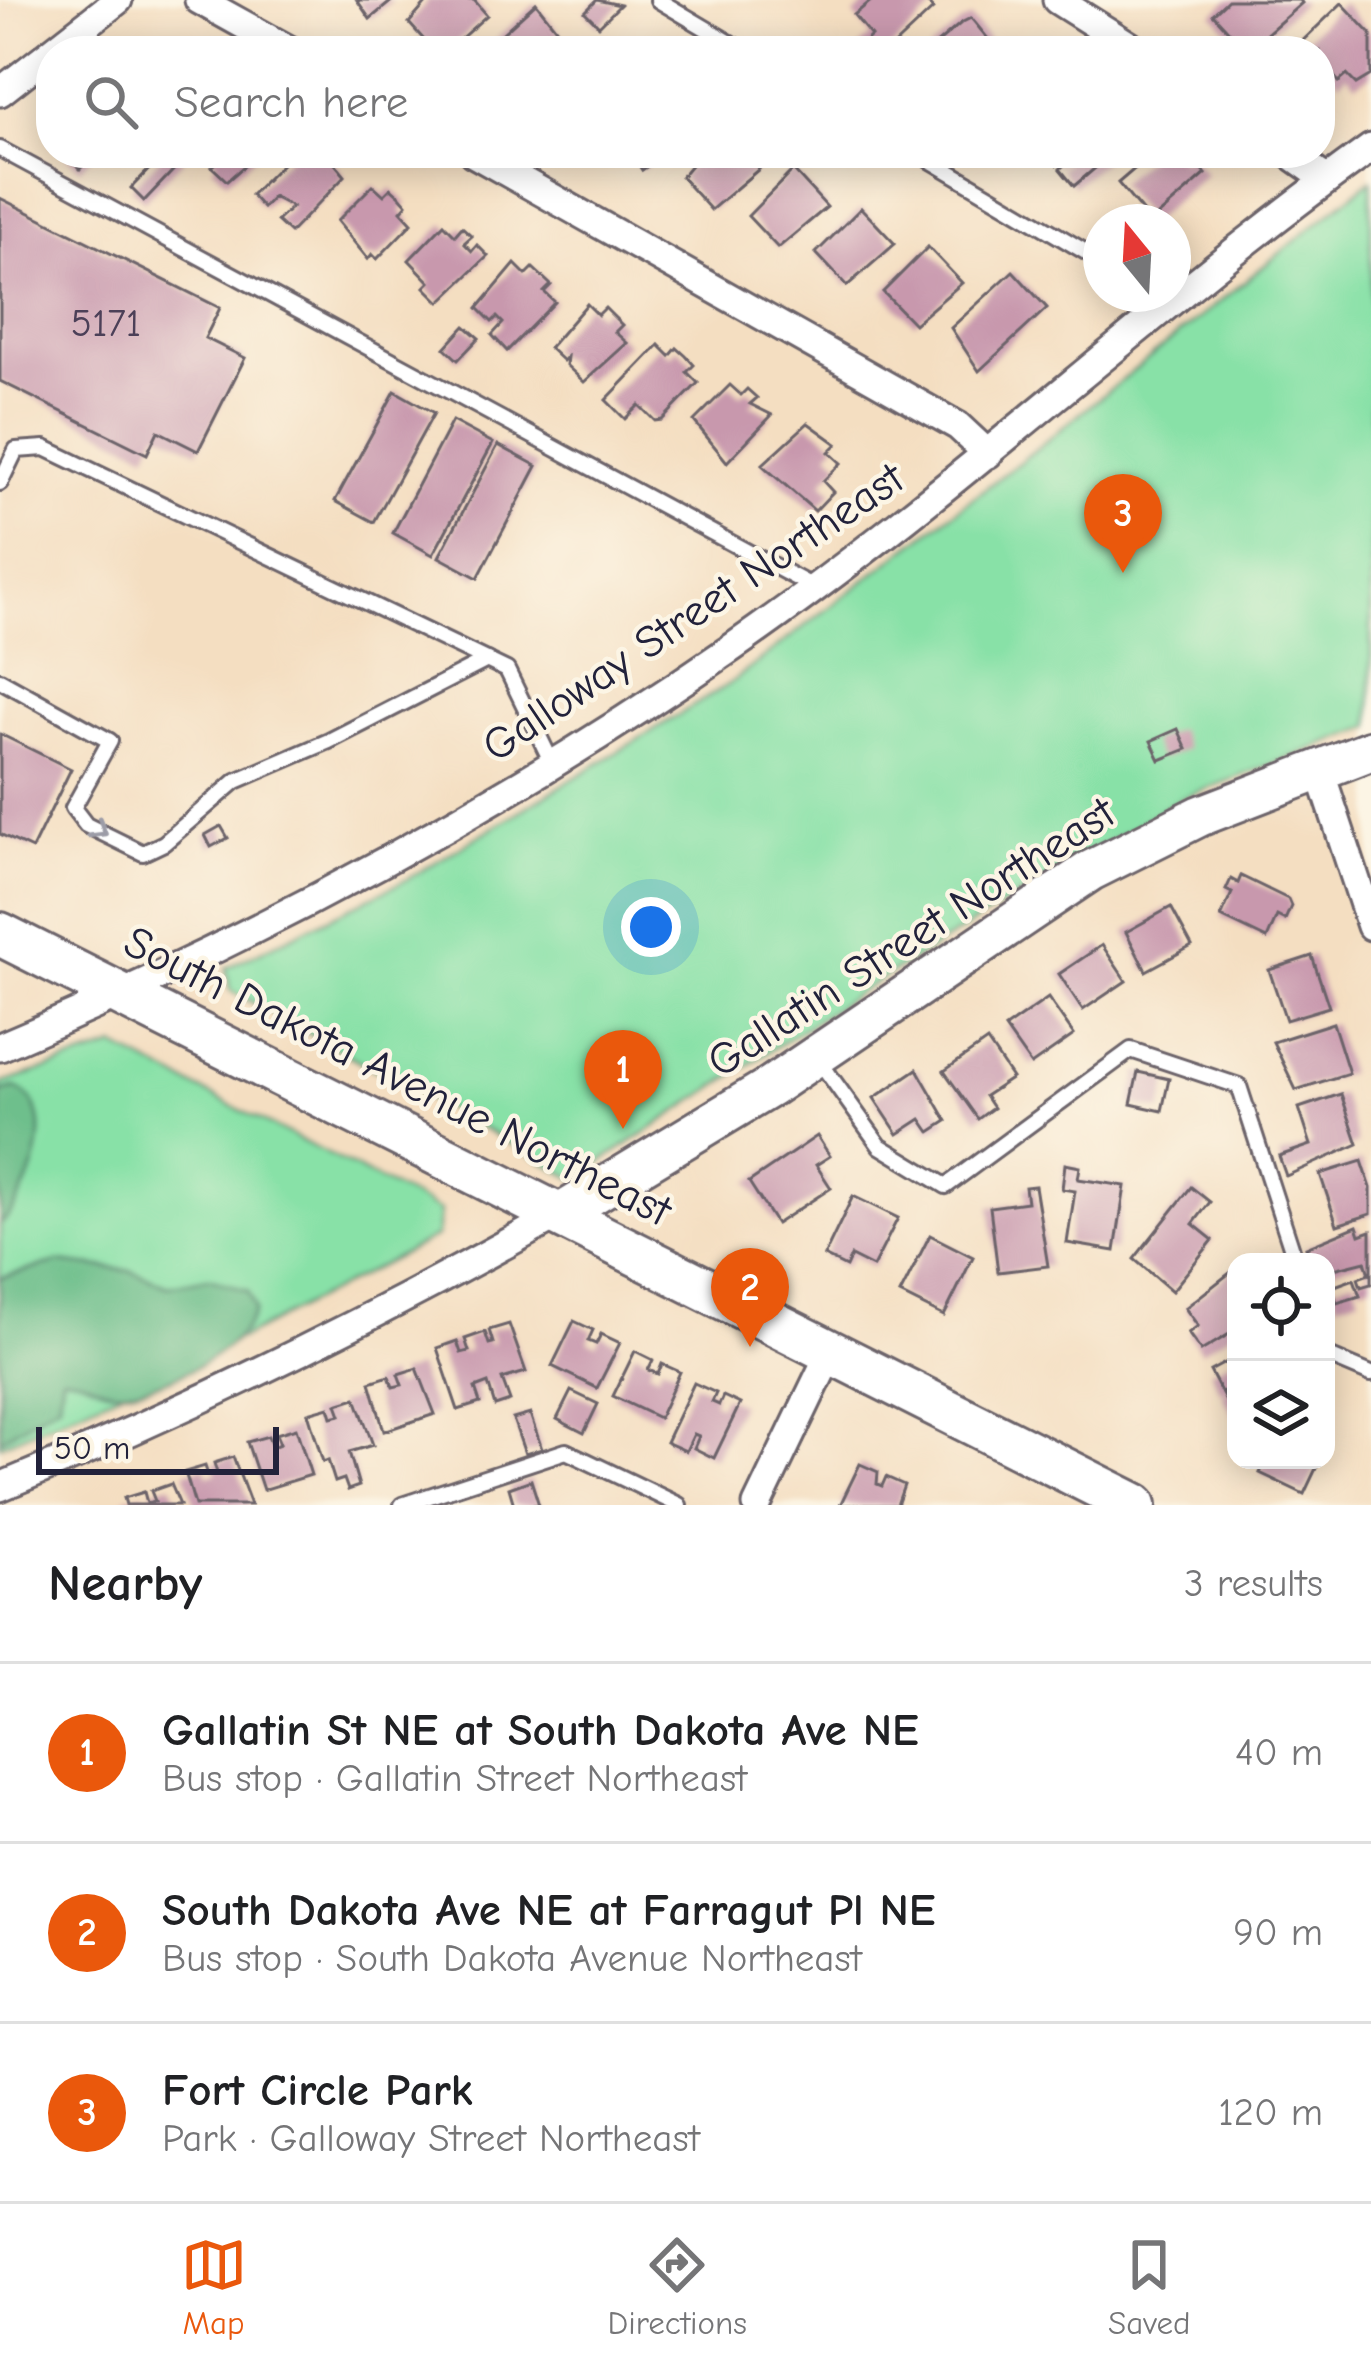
<!DOCTYPE html>
<meta charset="utf-8">
<style>
:root{--surface:#fff;--page:#f2f2f2;--text:#202124;--muted:#757577;--line:#e0e0e0;--accent:#ea580c}
body{margin:0;font-family:"Comic Neue",sans-serif;background:var(--page);color:var(--text)}
.controls{position:absolute;right:36px;bottom:36px;display:grid;overflow:hidden;border-radius:24px;box-shadow:0 6px 30px #0003}
.controls button{width:108px;height:108px;display:grid;place-items:center;padding:0;border:0;border-bottom:3px solid var(--line);background:var(--surface);color:var(--text);font:60px sans-serif}
.compass{position:absolute;left:1083px;top:204px;width:108px;height:108px;border-radius:50%;background:var(--surface);box-shadow:0 6px 30px #0003;rotate:342deg}
.scale{position:absolute;left:36px;bottom:30px;width:243px;box-sizing:border-box;padding-left:12px;border:6px solid #22223b;border-top:0;font-size:33px;line-height:42px;white-space:nowrap;color:#22223b;-webkit-text-stroke:9px #fcf5e5;paint-order:stroke}
.you{position:absolute;left:651px;top:927px;width:42px;height:42px;margin:-30px;border:9px solid #fff;border-radius:50%;background:#1a73e8;box-shadow:0 0 0 18px #1a73e833}
.badge{display:grid;place-items:center;width:78px;height:78px;border-radius:50%;background:var(--accent);color:#fff;font-size:39px;font-weight:700}
.pin{position:absolute;translate:-50% -99px;filter:drop-shadow(0 3px 6px #0008)}
.pin::after{content:'';position:absolute;top:63px;width:42px;height:36px;background:inherit;clip-path:polygon(0 0,100% 0,50% 100%)}
.list{margin:0;padding:0;list-style:none}
h2{display:flex;justify-content:space-between;align-items:center;height:156px;margin:0;padding:0 48px;font-size:51px}
h2 small{font-size:39px;font-weight:400;color:var(--muted)}
.list li{display:grid;grid-template-columns:78px 1fr auto;gap:36px;align-items:center;box-sizing:border-box;height:180px;padding:0 48px;border-top:3px solid var(--line)}
.list b{display:block;font-size:45px;white-space:nowrap}
.list p{margin:0;font-size:39px;white-space:nowrap;color:var(--muted)}
.list em{font-size:39px;font-style:normal;color:var(--muted)}
.icon{flex:none;width:66px;height:66px;fill:none;stroke:currentColor;stroke-width:2;stroke-linecap:round;stroke-linejoin:round}
.map{position:relative;flex:none;width:1371px;height:1505px;overflow:hidden}
.search{position:absolute;background:var(--surface);box-shadow:0 6px 30px #0003;left:36px;right:36px;top:36px;height:132px;display:flex;align-items:center;gap:30px;box-sizing:border-box;padding:0 42px;border-radius:48px;color:var(--muted);font-size:45px}
.sheet{height:696px;background:var(--surface)}
nav{display:flex;justify-content:space-around;align-items:center;box-sizing:border-box;height:168px;border-top:3px solid var(--line);background:var(--surface);font-size:33px;color:var(--muted)}
nav a{display:grid;justify-items:center;gap:6px}
nav .on{color:var(--accent)}
.map>svg:first-child{display:block}
.green{fill:#88e1a7;stroke:#558271;stroke-width:3}
.forest{fill:#6ebf8c;stroke:#487064;stroke-width:3}
.building{fill:#c898ad}
.lines{fill:none;stroke-linecap:round;stroke-linejoin:round}
.lane-casing{stroke:#6c646a;stroke-width:20}
.street-casing{stroke:#6c646a;stroke-width:33}
.secondary-casing{stroke:#6c646a;stroke-width:45}
.primary-casing{stroke:#6c646a;stroke-width:48}
.lane{stroke:#fff;stroke-width:14}
.street{stroke:#fff;stroke-width:27}
.secondary{stroke:#fff;stroke-width:39}
.primary{stroke:#fff;stroke-width:42}
.oneway{stroke:#9c9ca7}
.labels{text-anchor:middle;dominant-baseline:central;stroke-width:9;stroke-linejoin:round;paint-order:stroke}
.number-label{font-size:39px;fill:#4c4058}
.street-label{font-size:45px;fill:#22223b;stroke:#fcf5e5}
</style>
<div class="map">
<svg width="1371" height="1505" viewBox="0 0 1371 1505">
<rect width="100%" height="100%" fill="#fcf5e5"/>
<filter id="ink" filterUnits="userSpaceOnUse"><feTurbulence type="fractalNoise" baseFrequency=".00833" numOctaves="2"/><feDisplacementMap in="SourceGraphic" scale="24" xChannelSelector="R" yChannelSelector="G"/><feConvolveMatrix kernelMatrix="1 2 1 2 8 2 1 2 1" color-interpolation-filters="sRGB"/></filter>
<filter id="wash" filterUnits="userSpaceOnUse"><feTurbulence type="fractalNoise" baseFrequency=".004" numOctaves="4" result="noise"/><feDisplacementMap in="SourceGraphic" scale="48" xChannelSelector="R" yChannelSelector="G"/><feGaussianBlur stdDeviation="2.7" result="paint"/><feColorMatrix in="noise" values="0 0 0 0 0 0 0 0 0 0 0 0 0 0 0 0 0 1.4 0 .05"/><feComposite in="paint" operator="in"/></filter>
<g filter="url(#wash)">
<rect width="100%" height="100%" fill="#f4dec1"/>
<g class="green">
<path d="M1371,180V727L1180,799L850,998L575,1179L230,990L226,968L406,880L728,685L1021,461Z"/>
<path d="M116,1047L440,1211L437,1236L248,1335L0,1445V1084Z"/>
</g>
<g class="forest">
<path d="M15,1088C66,1108 28,1199 0,1225V1092Z"/>
<path d="M58,1262L132,1271L168,1286L209,1278L248,1291L255,1310C239,1353 168,1387 124,1390C99,1392 86,1375 62,1376L59,1402L0,1440V1278Z"/>
</g>
<g id="blocks">
<g class="building">
<path d="M357,0H393L370,19Z"/>
<path d="M429,0H474L487,15L449,49L434,51L409,23Z"/>
<path d="M597,0L620,5L599,26L585,12Z"/>
<path d="M872,0H925L933,9L888,51H863L859,47L871,36L854,15Z"/>
<path d="M1228,0H1300L1302,3L1247,51L1213,14Z"/>
<path d="M536,3L566,41L557,51H483Z"/>
<path d="M1342,3L1371,34V75L1356,84L1347,75L1339,82L1320,61V51H1292Z"/>
<path d="M971,18L998,51H928L961,23Z"/>
<path d="M63,153H95L80,169Z"/>
<path d="M165,153L185,158L144,201L131,188Z"/>
<path d="M208,153H259L227,181L212,167L217,162Z"/>
<path d="M293,153H326L345,176L290,233L277,221L292,207L273,197L263,208L251,195Z"/>
<path d="M631,153H666L642,170Z"/>
<path d="M701,153H745L759,169L711,210L681,177Z"/>
<path d="M1047,153H1113L1074,186L1060,169L1070,159L1057,165Z"/>
<path d="M1153,153H1175L1182,161L1189,155L1206,174L1151,222L1118,183Z"/>
<path d="M793,170L827,207L778,248L748,216Z"/>
<path d="M373,185L384,195L391,188L400,196L407,204L401,211L412,223L377,259L372,254L368,259L337,221Z"/>
<path d="M0,198L220,308L205,338L245,358L198,451L158,431L147,454L0,381Z"/>
<path d="M861,208L895,244L847,286L816,253Z"/>
<path d="M444,224L455,235L462,227L472,236L464,243L472,251L477,245L488,256L440,302L425,287L430,282L409,260Z"/>
<path d="M928,247L962,283L914,324L883,292Z"/>
<path d="M515,264L526,275L533,268L551,285L544,292L555,302L507,351L492,335L503,323L497,317L492,322L478,308Z"/>
<path d="M1013,271L1047,308L979,371L951,328Z"/>
<path d="M587,304L598,315L605,308L622,325L615,332L627,343L584,382L566,365L567,357L563,361L549,348Z"/>
<path d="M465,326L479,338L458,360L445,348Z"/>
<path d="M659,345L670,356L677,348L686,356L694,365L687,372L698,383L662,420L655,421L639,405L625,419L606,400Z"/>
<path d="M730,385L741,395L747,389L757,398L750,404L772,415L727,462L694,421Z"/>
<path d="M395,391L434,413L374,522L335,501Z"/>
<path d="M452,421L493,443L433,555L393,533Z"/>
<path d="M808,423L837,444L829,452L841,463L823,481L833,492L815,511L762,465Z"/>
<path d="M498,445L537,466L478,578L439,557Z"/>
<path d="M1178,729L1187,749L1160,760L1151,741Z"/>
<path d="M0,734L71,769L32,849L0,834Z"/>
<path d="M221,826L228,838L211,847L205,835Z"/>
<path d="M1241,876L1288,899L1291,906L1285,920L1277,916L1267,939L1221,917L1232,893L1226,890L1231,879L1238,883Z"/>
<path d="M1171,907L1192,946L1146,971L1126,932Z"/>
<path d="M1102,945L1126,981L1083,1010L1059,974Z"/>
<path d="M1312,956L1329,1007L1286,1020L1269,970Z"/>
<path d="M1048,998L1074,1035L1031,1065L1005,1028Z"/>
<path d="M1333,1023L1349,1073L1296,1090L1273,1042Z"/>
<path d="M987,1041L1012,1078L985,1096L993,1108L978,1119L944,1071Z"/>
<path d="M917,1069L947,1121L930,1132L921,1119L898,1134L874,1098Z"/>
<path d="M1138,1072L1169,1079L1162,1111L1131,1104Z"/>
<path d="M1341,1094L1358,1144L1286,1176L1279,1156L1311,1145L1299,1108Z"/>
<path d="M817,1136L830,1156L816,1165L831,1188L776,1224L749,1182Z"/>
<path d="M1362,1161L1371,1188V1214L1337,1225L1320,1174Z"/>
<path d="M1065,1164L1080,1167L1078,1179L1125,1186L1115,1251L1067,1243L1075,1191L1062,1189Z"/>
<path d="M1035,1186L1048,1266L998,1272L990,1207L1027,1202L1025,1187Z"/>
<path d="M1191,1187L1210,1202L1193,1224L1213,1240L1172,1291L1134,1259Z"/>
<path d="M853,1196L898,1218L873,1267L851,1256L846,1267L824,1256Z"/>
<path d="M1357,1226L1360,1235L1371,1231V1284L1361,1287L1358,1278L1369,1274L1365,1261L1326,1271V1262H1311L1306,1247Z"/>
<path d="M930,1235L973,1257L944,1316L900,1294Z"/>
<path d="M1236,1268V1330L1201,1351L1188,1333L1198,1326L1185,1308Z"/>
<path d="M1354,1279L1360,1296L1337,1303L1332,1287Z"/>
<path d="M574,1321L593,1330L588,1341L596,1344L601,1334L620,1343L597,1388L552,1366Z"/>
<path d="M509,1324L526,1372L502,1379L510,1401L495,1406L488,1383L475,1388L480,1403L458,1410L437,1348L457,1341L461,1353L469,1351L465,1339L485,1332L489,1344L493,1343L489,1330Z"/>
<path d="M635,1351L653,1360L648,1370L658,1374L662,1364L680,1372L659,1418L613,1396Z"/>
<path d="M1236,1357V1420L1222,1394L1233,1388L1221,1392L1210,1371Z"/>
<path d="M417,1368L435,1414L384,1431L370,1382L389,1376L393,1387L402,1385L398,1374Z"/>
<path d="M694,1383L716,1393L712,1402L719,1405L723,1396L740,1404L714,1458L694,1448L699,1436L694,1434L686,1451L666,1442Z"/>
<path d="M571,1391L598,1404L584,1433L557,1419Z"/>
<path d="M356,1398L373,1445L349,1452L359,1486L348,1490L344,1479L335,1482L328,1460L323,1462L308,1413L329,1407L332,1417L341,1415L337,1404Z"/>
<path d="M530,1414L542,1449L525,1454L513,1419Z"/>
<path d="M296,1428L311,1475L263,1490L247,1442L268,1436L272,1447L280,1444L276,1434Z"/>
<path d="M233,1457L251,1505H195L185,1472L205,1466L208,1475L217,1473L214,1463Z"/>
<path d="M1266,1460H1320L1304,1494L1260,1473Z"/>
<path d="M860,1464L878,1472L877,1484L882,1486L886,1477L904,1485L897,1505H840Z"/>
<path d="M531,1480L539,1505H514L509,1488Z"/>
<path d="M171,1484L180,1505H126L124,1498L144,1492L147,1503L155,1501L151,1491Z"/>
</g>
</g>
</g>
<g filter="url(#ink)">
<use href="#blocks" fill-opacity="0" stroke="#6c646a" stroke-width="3"/>
<g class="lines">
<g class="lane-casing">
<g id="lane">
<path d="M658,0L744,51"/>
<path d="M0,149L813,587"/>
<path d="M918,153L1101,261"/>
<path d="M0,483L16,450L45,448L507,670L552,763"/>
<path d="M0,680L110,741L73,808L86,825L143,853L164,843L236,781L329,741L487,660"/>
<path d="M820,1062L880,1146L946,1186L1131,1050L1239,1086L1296,1262"/>
<path d="M1326,1355L1371,1374"/>
<path d="M402,1505L566,1451L679,1505"/>
</g>
</g>
<g class="street-casing">
<g id="street">
<path d="M199,0L291,51"/>
<path d="M1057,0L1138,51"/>
<path d="M0,92L118,0"/>
<path d="M473,153L958,426L988,454"/>
<path d="M1289,153L1327,180"/>
<path d="M1319,768L1371,926"/>
<path d="M0,1047C256,938 505,805 733,647C956,493 1152,305 1371,148"/>
<path d="M0,1487C193,1408 379,1316 560,1214"/>
<path d="M757,1505L832,1349"/>
</g>
</g>
<g class="secondary-casing">
<path id="secondary" d="M560,1214L770,1087L1090,871L1200,816L1371,750"/>
</g>
<g class="primary-casing">
<path id="primary" d="M0,934L1135,1505"/>
</g>
<use href="#lane" class="lane"/>
<use href="#street" class="street"/>
<use href="#secondary" class="secondary"/>
<use href="#primary" class="primary"/>
</g>
<defs><path id="oneway-chevron" d="M-2-3.5L2.5 0L-2 3.5" fill="none" stroke-width="1.6" stroke-linecap="round" stroke-linejoin="round" transform="scale(3)"/></defs>
<use class="oneway" href="#oneway-chevron" transform="translate(99 830) rotate(31)"/>
</g>
<g class="labels">
<g class="number-label">
<text x="106" y="323">5171</text>
</g>
<g class="street-label">
<text transform="translate(693 612) rotate(-34)">Galloway Street Northeast</text>
<text transform="translate(911 937) rotate(-33)">Gallatin Street Northeast</text>
<text transform="translate(398 1076) rotate(27)">South Dakota Avenue Northeast</text>
</g>
</g>
</svg>
<div class="controls">
<button><svg class="icon" aria-label="locate" viewBox="0 0 24 24"><circle cx="12" cy="12" r="6"/><path d="M12 2v4M12 18v4M2 12h4M18 12h4"/></svg></button>
<button><svg class="icon" aria-label="layers" viewBox="0 0 24 24"><path d="M12 4l9 5-9 5-9-5zM3 14l9 5 9-5"/></svg></button>
</div>
<svg class="compass" viewBox="-18 -18 36 36"><path d="M0-13l5 13h-10z" fill="#e53935"/><path d="M0 13l5-13h-10z" fill="#757577"/></svg>
<div class="scale">50 m</div>
<div class="you"></div>
<div class="pin badge" style="left:623px;top:1129px">1</div>
<div class="pin badge" style="left:750px;top:1347px">2</div>
<div class="pin badge" style="left:1123px;top:573px">3</div>
<div class="search"><svg class="icon" aria-label="search" viewBox="0 0 24 24"><circle cx="10" cy="10" r="6"/><path d="M15 15l6 6"/></svg>Search here</div>
</div>
<section class="sheet">
<h2>Nearby<small>3 results</small></h2>
<ul class="list">
<li><span class="badge">1</span><div><b>Gallatin St NE at South Dakota Ave NE</b><p>Bus stop · Gallatin Street Northeast</p></div><em>40 m</em></li>
<li><span class="badge">2</span><div><b>South Dakota Ave NE at Farragut Pl NE</b><p>Bus stop · South Dakota Avenue Northeast</p></div><em>90 m</em></li>
<li><span class="badge">3</span><div><b>Fort Circle Park</b><p>Park · Galloway Street Northeast</p></div><em>120 m</em></li>
</ul>
</section>
<nav>
<a class="on"><svg class="icon" aria-label="map" viewBox="0 0 24 24"><path d="M3 6l6-2 6 2 6-2v14l-6 2-6-2-6 2zM9 4v14M15 6v14"/></svg>Map</a>
<a><svg class="icon" aria-label="directions" viewBox="0 0 24 24"><path d="M12 3l9 9-9 9-9-9zM9 14v-3h6M13 9l2 2-2 2"/></svg>Directions</a>
<a><svg class="icon" aria-label="saved" viewBox="0 0 24 24"><path d="M7 4h10v16l-5-4-5 4z"/></svg>Saved</a>
</nav>
